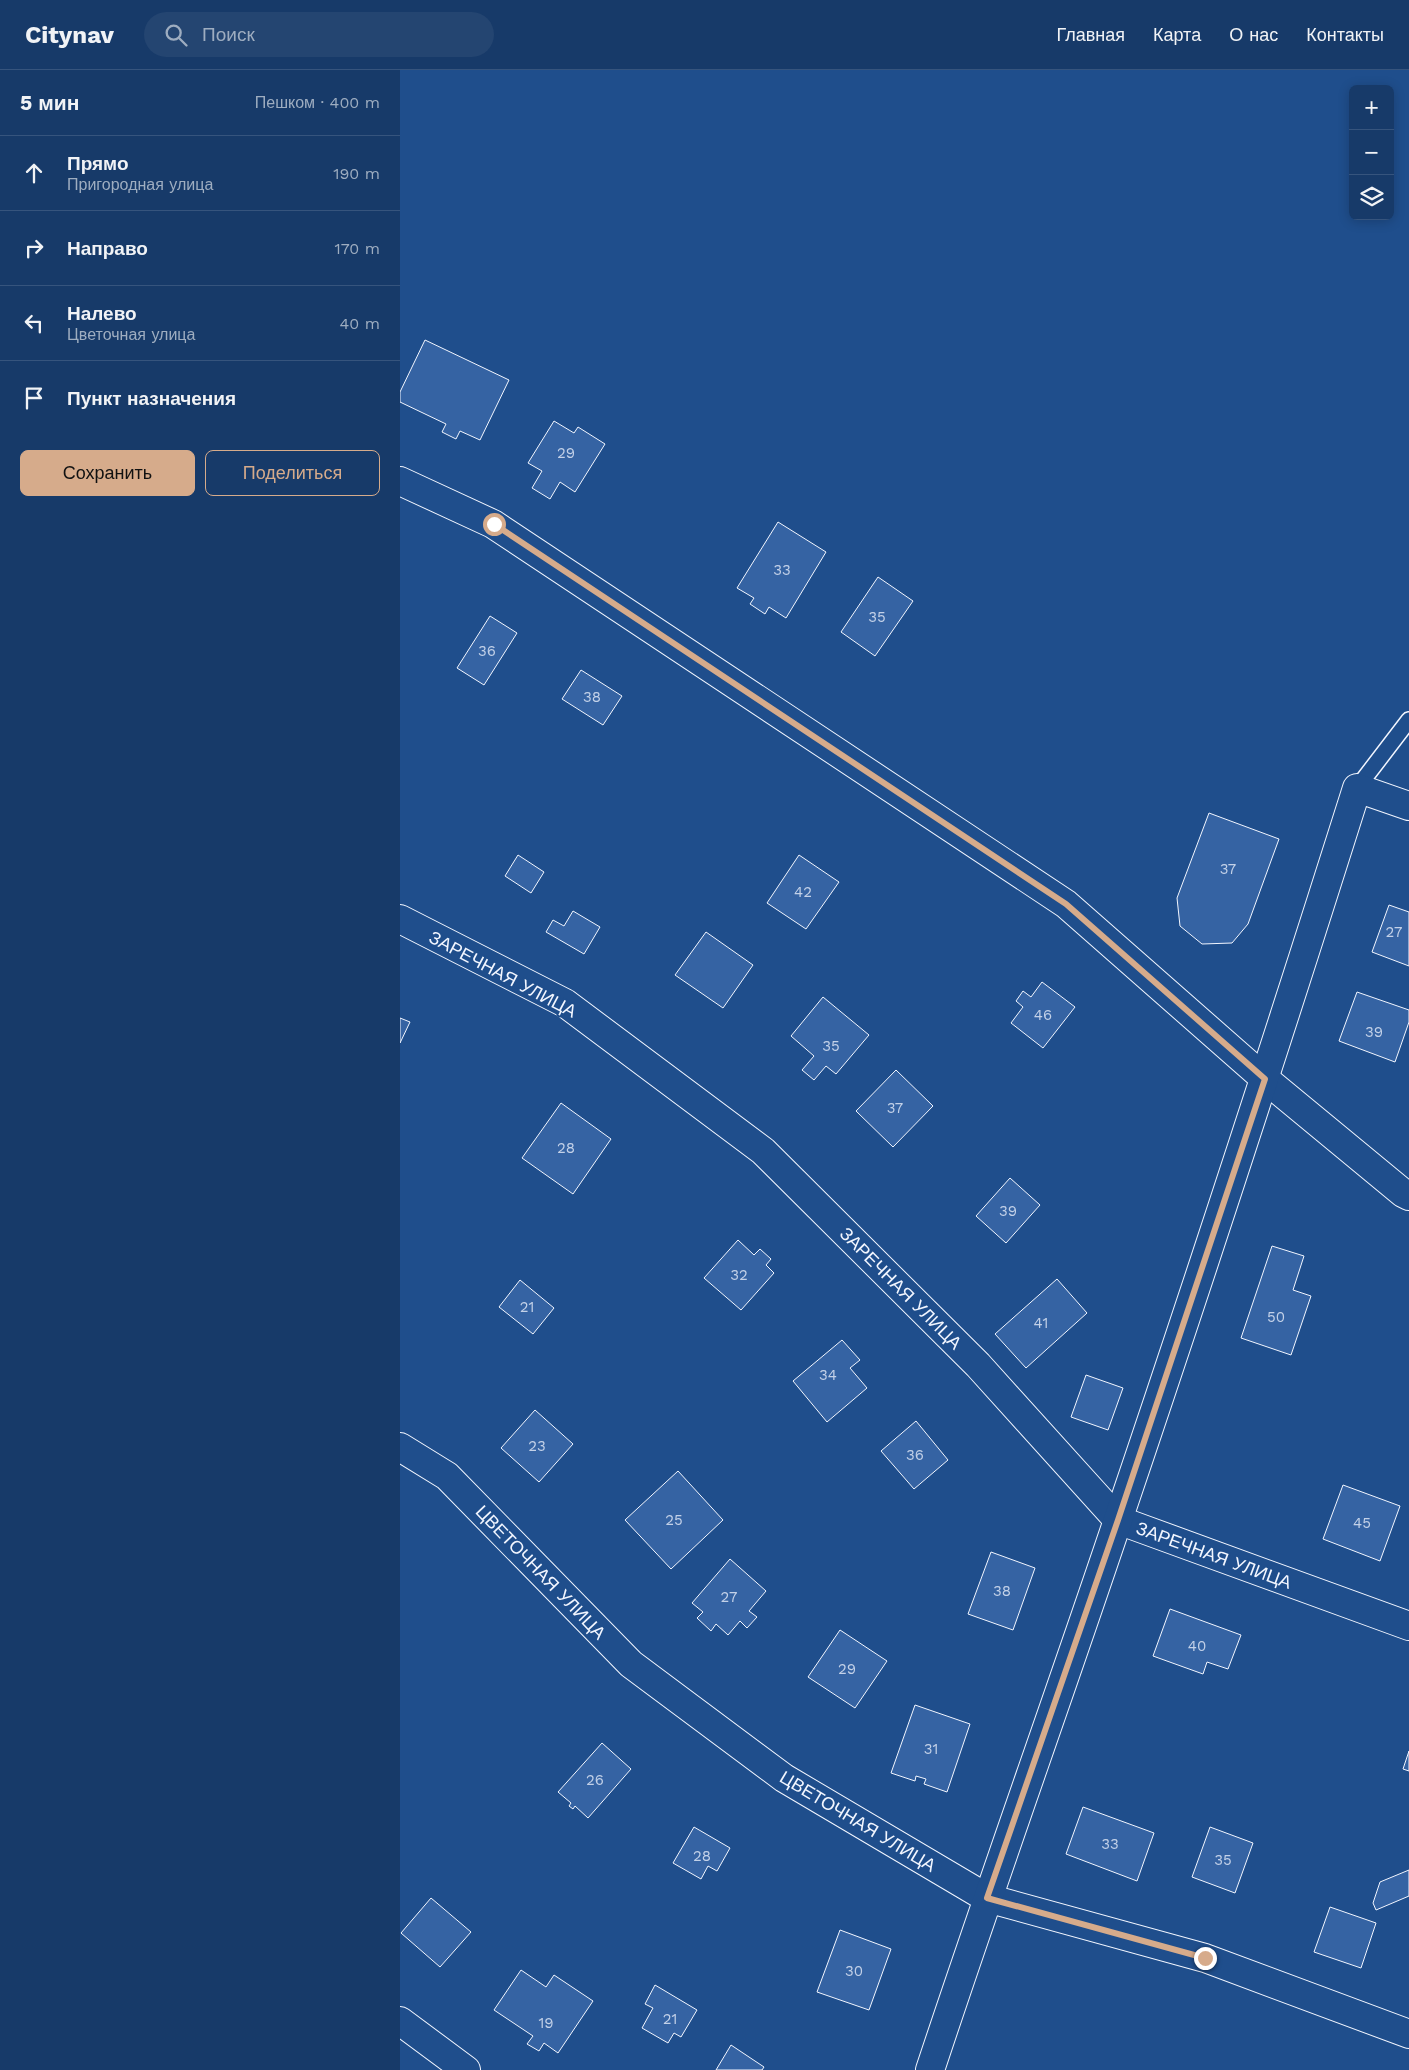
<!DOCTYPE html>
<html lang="ru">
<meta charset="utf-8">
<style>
:root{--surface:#173a69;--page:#244571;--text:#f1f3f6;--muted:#9eadc0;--line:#36547d;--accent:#d6ab8b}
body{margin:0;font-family:"Work Sans",sans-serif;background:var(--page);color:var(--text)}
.controls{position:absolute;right:15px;top:15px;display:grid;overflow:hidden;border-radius:8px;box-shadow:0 2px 12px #0003}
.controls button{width:45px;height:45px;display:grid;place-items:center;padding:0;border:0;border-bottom:1px solid var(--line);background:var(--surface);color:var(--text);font:25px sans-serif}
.stop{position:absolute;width:15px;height:15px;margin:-11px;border:4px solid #d6ab8b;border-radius:50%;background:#fff}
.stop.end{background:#d6ab8b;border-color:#fff;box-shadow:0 1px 5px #0008}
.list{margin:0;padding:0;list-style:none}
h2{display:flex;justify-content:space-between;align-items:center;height:65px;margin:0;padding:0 20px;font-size:21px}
h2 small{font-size:16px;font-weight:400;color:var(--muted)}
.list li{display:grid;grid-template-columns:32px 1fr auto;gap:15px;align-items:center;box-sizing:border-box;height:75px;padding:0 20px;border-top:1px solid var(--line)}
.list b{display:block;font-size:19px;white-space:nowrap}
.list p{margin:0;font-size:16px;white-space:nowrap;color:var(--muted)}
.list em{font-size:16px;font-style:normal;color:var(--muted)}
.actions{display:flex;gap:10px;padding:15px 20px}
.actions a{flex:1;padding:11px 0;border:1px solid var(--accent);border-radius:8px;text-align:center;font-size:18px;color:var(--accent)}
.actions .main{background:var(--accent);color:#111}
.icon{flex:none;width:28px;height:28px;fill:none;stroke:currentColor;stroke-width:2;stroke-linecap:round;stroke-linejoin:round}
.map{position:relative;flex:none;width:1009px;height:2000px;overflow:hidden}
header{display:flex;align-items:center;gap:30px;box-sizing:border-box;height:70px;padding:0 25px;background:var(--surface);border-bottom:1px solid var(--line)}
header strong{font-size:24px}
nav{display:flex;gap:28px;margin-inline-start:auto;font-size:18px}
.search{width:350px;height:45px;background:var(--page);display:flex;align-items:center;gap:12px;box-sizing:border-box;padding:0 18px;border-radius:28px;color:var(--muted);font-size:19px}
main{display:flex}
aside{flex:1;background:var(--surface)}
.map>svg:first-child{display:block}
.building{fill:#3563a3;stroke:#f2f6ff}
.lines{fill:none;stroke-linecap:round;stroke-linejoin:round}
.lane-casing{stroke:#f2f6ff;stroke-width:18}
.street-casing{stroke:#f2f6ff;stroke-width:30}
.lane{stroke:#1f4e8c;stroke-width:15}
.street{stroke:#1f4e8c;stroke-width:28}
.route{stroke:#d6ab8b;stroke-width:6}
.labels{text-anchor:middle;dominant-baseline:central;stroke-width:4;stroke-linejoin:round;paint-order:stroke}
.number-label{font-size:15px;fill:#c3d1e8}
.street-label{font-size:18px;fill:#f2f6ff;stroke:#1f4e8c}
</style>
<header>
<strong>Citynav</strong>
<div class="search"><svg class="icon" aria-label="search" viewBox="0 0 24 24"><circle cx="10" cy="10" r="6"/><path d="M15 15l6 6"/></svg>Поиск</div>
<nav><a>Главная</a><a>Карта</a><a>О нас</a><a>Контакты</a></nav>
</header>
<main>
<aside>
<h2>5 мин<small>Пешком · 400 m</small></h2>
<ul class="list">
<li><svg class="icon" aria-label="ahead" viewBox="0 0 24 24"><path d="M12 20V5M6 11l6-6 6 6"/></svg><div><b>Прямо</b><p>Пригородная улица</p></div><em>190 m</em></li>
<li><svg class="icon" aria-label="right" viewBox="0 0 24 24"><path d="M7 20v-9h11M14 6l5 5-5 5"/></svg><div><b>Направо</b></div><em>170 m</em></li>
<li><svg class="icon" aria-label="left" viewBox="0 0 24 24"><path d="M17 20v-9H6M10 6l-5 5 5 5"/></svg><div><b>Налево</b><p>Цветочная улица</p></div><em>40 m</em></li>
<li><svg class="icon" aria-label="arrive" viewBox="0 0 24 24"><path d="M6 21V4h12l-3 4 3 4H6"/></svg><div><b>Пункт назначения</b></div></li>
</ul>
<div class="actions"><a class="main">Сохранить</a><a>Поделиться</a></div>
</aside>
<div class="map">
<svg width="1009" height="2000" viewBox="0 0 1009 2000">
<rect width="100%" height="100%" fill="#1f4e8c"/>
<g class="building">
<path d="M25,270L109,310L80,370L60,361L56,369L42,362L46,354L0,332V322Z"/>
<path d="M154,351L174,363L178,357L205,374L175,422L160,412L150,429L132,418L142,401L128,393Z"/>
<path d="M378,452L426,482L386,548L369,537L365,544L350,534L354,528L337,518Z"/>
<path d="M478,507L513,531L475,586L441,562Z"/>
<path d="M90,546L117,563L84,615L57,598Z"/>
<path d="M181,600L222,626L203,655L162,629Z"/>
<path d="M809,743L879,769L848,854L832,873L802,874L780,856L777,828Z"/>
<path d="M118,785L144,802L131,823L105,806Z"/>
<path d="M399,785L439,812L406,859L367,833Z"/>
<path d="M989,835L1009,842V896L972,882Z"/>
<path d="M173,841L200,857L184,884L146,862L153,850L164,856Z"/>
<path d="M306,862L353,895L323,938L275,905Z"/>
<path d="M642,912L675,937L643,978L611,953L623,937L616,931L623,921L631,927Z"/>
<path d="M957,922L1009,940V952L995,992L939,971Z"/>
<path d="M423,927L469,965L436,1004L426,996L414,1010L402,1000L414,986L391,966Z"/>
<path d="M0,948L10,952L0,973Z"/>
<path d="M496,1000L533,1036L493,1077L456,1041Z"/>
<path d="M161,1033L211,1069L173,1124L122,1088Z"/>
<path d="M610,1108L640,1135L606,1173L576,1146Z"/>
<path d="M338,1170L354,1185L360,1179L371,1189L366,1195L374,1203L341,1240L304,1208Z"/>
<path d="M872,1176L904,1186L893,1220L911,1226L891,1285L841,1268Z"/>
<path d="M657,1209L687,1243L626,1298L595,1264Z"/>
<path d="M120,1210L154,1238L133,1264L99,1237Z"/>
<path d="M442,1270L460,1290L450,1298L467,1318L427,1352L393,1311Z"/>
<path d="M686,1305L723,1318L708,1360L671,1347Z"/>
<path d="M135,1340L173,1374L139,1412L101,1378Z"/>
<path d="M516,1351L548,1390L514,1419L481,1381Z"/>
<path d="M278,1401L323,1450L271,1499L225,1450Z"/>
<path d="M943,1415L1000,1436L980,1491L923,1469Z"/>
<path d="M591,1482L635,1498L613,1560L568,1544Z"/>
<path d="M330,1489L366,1521L349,1541L357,1547L347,1558L340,1551L328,1565L316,1554L311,1561L297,1548L303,1542L292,1533Z"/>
<path d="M770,1539L841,1565L828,1599L807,1592L803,1604L753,1586Z"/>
<path d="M440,1560L487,1591L455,1638L408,1607Z"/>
<path d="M515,1635L570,1654L547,1722L524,1714L526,1709L516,1706L515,1711L491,1703Z"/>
<path d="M202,1673L231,1699L188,1748L175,1736L173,1739L169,1736L171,1733L158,1722Z"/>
<path d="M1009,1681V1701L1003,1699Z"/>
<path d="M683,1737L754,1763L737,1811L666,1784Z"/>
<path d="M294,1757L330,1778L317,1801L308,1796L301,1809L273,1793Z"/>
<path d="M810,1757L853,1773L835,1823L792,1807Z"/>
<path d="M1009,1800V1826L976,1840L973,1833L980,1812Z"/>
<path d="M31,1828L71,1862L40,1897L1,1863Z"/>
<path d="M930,1837L976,1853L961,1898L914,1882Z"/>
<path d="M440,1860L491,1879L469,1940L417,1922Z"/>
<path d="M121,1900L146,1917L154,1905L193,1931L158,1983L144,1973L139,1981L127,1974L133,1966L94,1940Z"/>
<path d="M255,1915L297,1940L281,1967L274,1963L268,1973L242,1958L253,1938L245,1934Z"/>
<path d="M331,1975L364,1997L362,2000H316Z"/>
</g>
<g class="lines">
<g class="lane-casing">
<path id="lane" d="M957,718L1009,650"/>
</g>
<g class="street-casing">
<g id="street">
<path d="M0,411L93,454L666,834L865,1009L1003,1123L1009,1126"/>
<path d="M0,849L165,933L363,1081L578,1295L718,1450L1009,1556"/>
<path d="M0,1377L47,1406L231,1594L384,1708L587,1828L805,1888L1009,1964"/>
<path d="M0,1951L66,2000"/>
<path d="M530,2000C591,1815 657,1632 719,1447C801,1205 880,962 957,718L1009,736"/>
</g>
</g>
<use href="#lane" class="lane"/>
<use href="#street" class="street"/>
</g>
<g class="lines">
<path class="route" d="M94,454L666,834L865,1009L718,1450L587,1828L805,1888"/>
</g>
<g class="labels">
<g class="number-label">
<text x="166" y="383">29</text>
<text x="382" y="500">33</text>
<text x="477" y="547">35</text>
<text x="87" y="581">36</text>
<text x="192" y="627">38</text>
<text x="828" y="799">37</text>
<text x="403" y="822">42</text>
<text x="994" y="862">27</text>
<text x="643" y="945">46</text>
<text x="974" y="962">39</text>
<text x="431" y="976">35</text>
<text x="495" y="1038">37</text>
<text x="166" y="1078">28</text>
<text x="608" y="1141">39</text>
<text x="339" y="1205">32</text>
<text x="127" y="1237">21</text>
<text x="876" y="1247">50</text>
<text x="641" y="1253">41</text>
<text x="428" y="1305">34</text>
<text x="137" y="1376">23</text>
<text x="515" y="1385">36</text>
<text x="274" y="1450">25</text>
<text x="962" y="1453">45</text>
<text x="602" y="1521">38</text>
<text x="329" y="1527">27</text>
<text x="797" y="1576">40</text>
<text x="447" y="1599">29</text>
<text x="531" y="1679">31</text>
<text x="195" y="1710">26</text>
<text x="710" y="1774">33</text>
<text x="302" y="1786">28</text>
<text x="823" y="1790">35</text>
<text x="454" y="1901">30</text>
<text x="270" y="1949">21</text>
<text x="146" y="1953">19</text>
</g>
<g class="street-label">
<text transform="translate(103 904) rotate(28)">ЗАРЕЧНАЯ УЛИЦА</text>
<text transform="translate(501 1218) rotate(45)">ЗАРЕЧНАЯ УЛИЦА</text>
<text transform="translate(814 1485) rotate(20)">ЗАРЕЧНАЯ УЛИЦА</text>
<text transform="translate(141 1502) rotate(46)">ЦВЕТОЧНАЯ УЛИЦА</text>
<text transform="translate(458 1751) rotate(31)">ЦВЕТОЧНАЯ УЛИЦА</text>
</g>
</g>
</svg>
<div class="controls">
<button>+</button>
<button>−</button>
<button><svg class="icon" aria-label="layers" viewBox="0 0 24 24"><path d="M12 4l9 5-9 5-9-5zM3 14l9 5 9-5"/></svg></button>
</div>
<div class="stop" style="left:94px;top:454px"></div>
<div class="stop end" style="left:805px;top:1888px"></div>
</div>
</main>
